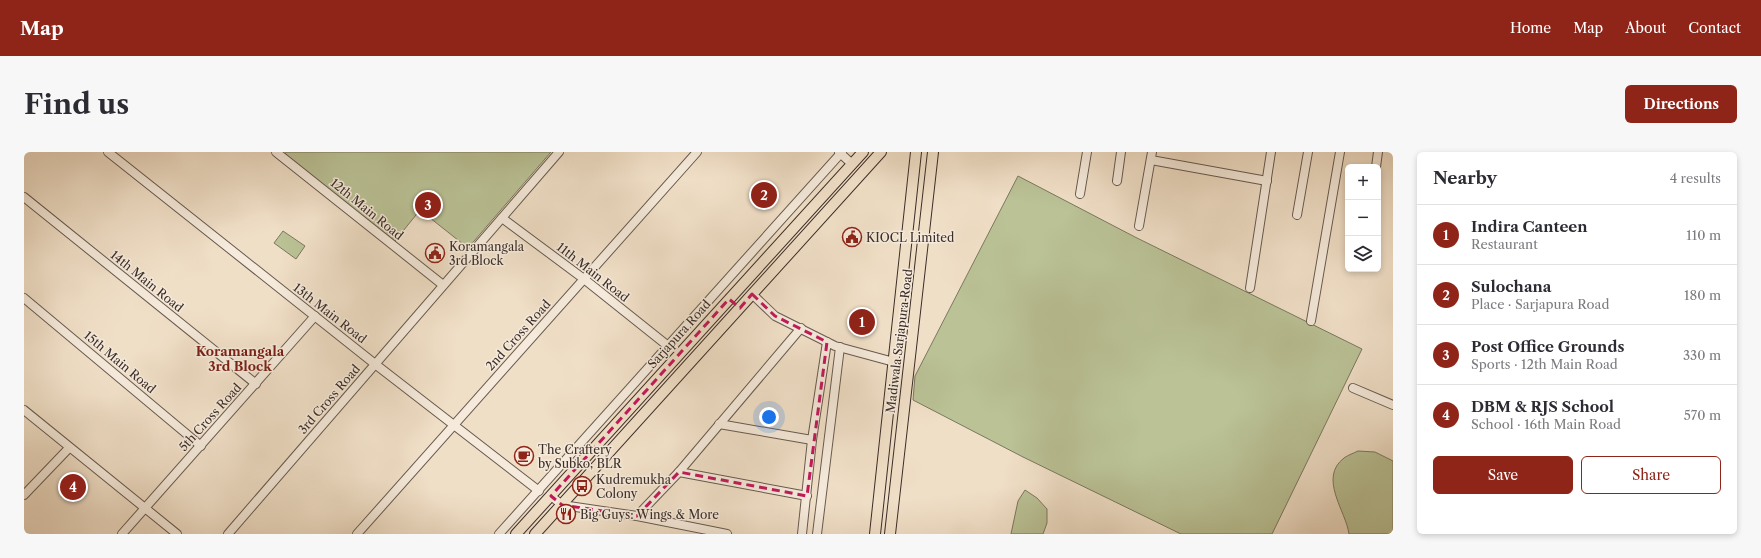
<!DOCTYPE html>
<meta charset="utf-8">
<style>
:root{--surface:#fff;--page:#f7f7f7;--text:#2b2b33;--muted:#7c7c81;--line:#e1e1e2;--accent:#8f2418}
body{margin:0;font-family:"Libre Caslon Text",serif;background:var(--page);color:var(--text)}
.controls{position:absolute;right:12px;top:12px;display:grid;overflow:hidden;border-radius:6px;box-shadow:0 2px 6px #0003}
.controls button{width:36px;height:36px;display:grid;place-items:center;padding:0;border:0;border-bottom:1px solid var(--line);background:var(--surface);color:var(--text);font:20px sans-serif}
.you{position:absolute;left:745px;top:265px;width:14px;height:14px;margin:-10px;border:3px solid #fff;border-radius:50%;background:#1a73e8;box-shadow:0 0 0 6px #1a73e833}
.badge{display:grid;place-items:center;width:26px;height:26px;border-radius:50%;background:var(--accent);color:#fff;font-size:13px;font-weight:700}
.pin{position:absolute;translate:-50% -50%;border:2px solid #fff;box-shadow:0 1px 4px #0006}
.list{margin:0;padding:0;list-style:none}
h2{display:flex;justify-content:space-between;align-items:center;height:52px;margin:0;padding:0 16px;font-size:17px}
h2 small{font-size:13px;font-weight:400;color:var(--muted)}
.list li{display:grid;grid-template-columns:26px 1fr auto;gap:12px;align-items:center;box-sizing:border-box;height:60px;padding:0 16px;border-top:1px solid var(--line)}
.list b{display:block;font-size:15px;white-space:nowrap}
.list p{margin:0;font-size:13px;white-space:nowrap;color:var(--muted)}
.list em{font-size:13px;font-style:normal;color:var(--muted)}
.actions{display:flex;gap:8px;padding:12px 16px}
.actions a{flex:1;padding:9px 0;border:1px solid var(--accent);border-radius:6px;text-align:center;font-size:14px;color:var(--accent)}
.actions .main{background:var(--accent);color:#fff}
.icon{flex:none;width:22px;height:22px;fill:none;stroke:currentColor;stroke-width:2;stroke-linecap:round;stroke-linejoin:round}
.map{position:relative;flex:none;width:1369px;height:382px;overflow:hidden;border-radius:6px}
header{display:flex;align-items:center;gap:24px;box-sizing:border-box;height:56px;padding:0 20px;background:var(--accent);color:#fff}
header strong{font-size:19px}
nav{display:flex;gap:22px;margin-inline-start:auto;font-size:14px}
.intro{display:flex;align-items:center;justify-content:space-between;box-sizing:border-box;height:96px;padding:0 24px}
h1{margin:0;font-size:28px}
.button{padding:10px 18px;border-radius:6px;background:var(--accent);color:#fff;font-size:14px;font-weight:700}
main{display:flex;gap:24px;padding:0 24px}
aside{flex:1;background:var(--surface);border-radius:6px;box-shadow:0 2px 6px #0003}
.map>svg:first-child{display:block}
.green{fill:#bac296;stroke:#7a785f}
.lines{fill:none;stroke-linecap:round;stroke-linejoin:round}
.minor-casing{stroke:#685a50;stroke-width:10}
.major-casing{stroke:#3b2d28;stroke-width:12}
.minor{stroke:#f5eadb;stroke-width:8}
.major{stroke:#f0dfc7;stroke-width:10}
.marked{fill:none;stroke:#c2185b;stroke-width:3;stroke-dasharray:8 5;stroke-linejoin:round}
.labels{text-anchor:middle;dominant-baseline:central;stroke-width:3;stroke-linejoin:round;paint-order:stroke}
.street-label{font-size:12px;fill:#3b2d28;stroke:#f5eadb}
.poi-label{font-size:12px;fill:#3b2d28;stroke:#f5eadb;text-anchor:start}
.neighbourhood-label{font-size:13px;font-weight:bold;fill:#7a1f14;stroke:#f5eadb}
</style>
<header>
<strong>Map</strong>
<nav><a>Home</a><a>Map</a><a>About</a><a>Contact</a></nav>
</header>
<div class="intro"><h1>Find us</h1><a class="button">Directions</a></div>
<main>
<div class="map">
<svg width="1369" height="382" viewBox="0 0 1369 382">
<rect width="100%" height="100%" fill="#f0dfc7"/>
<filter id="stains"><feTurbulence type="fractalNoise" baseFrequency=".005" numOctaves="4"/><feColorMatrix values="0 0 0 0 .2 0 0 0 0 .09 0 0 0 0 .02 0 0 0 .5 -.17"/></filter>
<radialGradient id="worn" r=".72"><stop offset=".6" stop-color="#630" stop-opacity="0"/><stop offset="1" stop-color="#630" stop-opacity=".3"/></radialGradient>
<g class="green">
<path d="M262,0H527L444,96L396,58L371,89L261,3Z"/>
<path d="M994,24L1111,85L1338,197L1248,382H1157L999,305L889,248L891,224Z"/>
<path d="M259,79L281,94L272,107L250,91Z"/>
<path d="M1334,299L1351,300L1369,309V382H1325C1322,359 1294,326 1320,306C1324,303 1330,301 1334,299Z"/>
<path d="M1001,338L1013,346L1023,357V371L1019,382H987L994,349Z"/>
</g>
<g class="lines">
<g class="minor-casing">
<g id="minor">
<path d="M84,0L351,212L515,339"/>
<path d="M252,0L419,133"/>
<path d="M815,0L828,12"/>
<path d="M1127,8L1243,29"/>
<path d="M1352,15L1354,0"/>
<path d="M1093,29L1097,0"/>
<path d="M1056,42L1063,0"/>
<path d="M0,45L232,232"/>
<path d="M1273,63L1284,0"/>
<path d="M478,66L560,127L644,194"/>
<path d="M1115,74L1128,0"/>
<path d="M1226,136L1247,0"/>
<path d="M728,142L751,164L811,194L870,210"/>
<path d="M0,146L177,294"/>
<path d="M1287,169L1316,0"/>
<path d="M1329,236L1369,253"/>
<path d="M0,258L153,382"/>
<path d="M695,272L788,288"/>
<path d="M655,320L783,344"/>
<path d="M0,343L45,296"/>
<path d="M527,344L538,353L613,364L703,382"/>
<path d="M613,364L655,320L777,176"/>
<path d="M98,382L291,164"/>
<path d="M204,382L535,0"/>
<path d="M333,382L673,0"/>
<path d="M475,382L818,0"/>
<path d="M778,382L788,288L803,190"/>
<path d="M793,382L816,195"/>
</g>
</g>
<g class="major-casing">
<g id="major">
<path d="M492,382L839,0"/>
<path d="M511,382L857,0"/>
<path d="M851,382L892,0"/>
<path d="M866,382L909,0"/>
</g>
</g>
<use href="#minor" class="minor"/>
<use href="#major" class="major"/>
</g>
<path class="marked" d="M728,142L751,164L803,190L783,344L655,320L613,364L538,353L527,344L705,147L716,156Z"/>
<defs>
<g id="civic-ring" transform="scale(1)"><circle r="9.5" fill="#f5eadb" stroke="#8f2418" stroke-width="1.5"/><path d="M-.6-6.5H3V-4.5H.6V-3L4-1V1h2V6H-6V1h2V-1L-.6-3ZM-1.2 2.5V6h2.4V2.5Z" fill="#8f2418"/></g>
<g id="cafe-ring" transform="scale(1)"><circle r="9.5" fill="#f5eadb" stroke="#8f2418" stroke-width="1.5"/><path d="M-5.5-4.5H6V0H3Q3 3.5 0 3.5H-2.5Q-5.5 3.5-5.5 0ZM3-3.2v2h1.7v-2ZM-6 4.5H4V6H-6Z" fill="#8f2418"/></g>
<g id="bus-ring" transform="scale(1)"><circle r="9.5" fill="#f5eadb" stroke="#8f2418" stroke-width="1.5"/><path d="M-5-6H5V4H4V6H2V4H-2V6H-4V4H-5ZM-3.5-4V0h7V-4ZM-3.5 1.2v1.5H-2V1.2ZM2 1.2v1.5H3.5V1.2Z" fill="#8f2418"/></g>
<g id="restaurant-ring" transform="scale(1)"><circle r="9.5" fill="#f5eadb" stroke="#8f2418" stroke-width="1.5"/><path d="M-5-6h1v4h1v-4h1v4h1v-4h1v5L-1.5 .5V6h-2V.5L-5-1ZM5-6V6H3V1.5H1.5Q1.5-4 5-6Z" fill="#8f2418"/></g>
</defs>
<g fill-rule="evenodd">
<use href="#civic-ring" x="828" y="85"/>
<use href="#civic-ring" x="411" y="101"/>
<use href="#cafe-ring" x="500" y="304"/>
<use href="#bus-ring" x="558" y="334"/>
<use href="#restaurant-ring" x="542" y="362"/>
</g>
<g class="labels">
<g class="street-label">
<text transform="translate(343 57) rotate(39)">12th Main Road</text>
<text transform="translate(569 120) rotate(38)">11th Main Road</text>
<text transform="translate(123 129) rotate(39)">14th Main Road</text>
<text transform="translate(306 161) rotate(38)">13th Main Road</text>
<text transform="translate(655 182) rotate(-48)">Sarjapura Road</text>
<text transform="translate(494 183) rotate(-48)">2nd Cross Road</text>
<text transform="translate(875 189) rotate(-83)">Madiwala Sarjapura Road</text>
<text transform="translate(96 210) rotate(40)">15th Main Road</text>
<text transform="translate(305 247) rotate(-49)">3rd Cross Road</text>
<text transform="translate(186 265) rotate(-48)">5th Cross Road</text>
</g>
<g class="poi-label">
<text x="842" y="85">KIOCL Limited</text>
<text x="425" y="94">Koramangala<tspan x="425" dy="14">3rd Block</tspan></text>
<text x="514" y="297">The Craftery<tspan x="514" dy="14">by Subko, BLR</tspan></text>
<text x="572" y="327">Kudremukha<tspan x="572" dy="14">Colony</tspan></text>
<text x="556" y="362">Big Guys: Wings &amp; More</text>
</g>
<g class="neighbourhood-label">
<text x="216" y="199">Koramangala<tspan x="216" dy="15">3rd Block</tspan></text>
</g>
</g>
<rect width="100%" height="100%" filter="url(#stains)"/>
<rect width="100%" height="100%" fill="url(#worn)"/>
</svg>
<div class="controls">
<button>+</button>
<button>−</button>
<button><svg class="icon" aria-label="layers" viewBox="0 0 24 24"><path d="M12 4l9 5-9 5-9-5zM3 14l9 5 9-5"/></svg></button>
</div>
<div class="you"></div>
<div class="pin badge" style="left:838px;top:170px">1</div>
<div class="pin badge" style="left:740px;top:43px">2</div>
<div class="pin badge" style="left:404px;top:53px">3</div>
<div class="pin badge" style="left:49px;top:335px">4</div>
</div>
<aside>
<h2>Nearby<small>4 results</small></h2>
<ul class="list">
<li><span class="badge">1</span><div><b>Indira Canteen</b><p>Restaurant</p></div><em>110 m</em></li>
<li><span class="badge">2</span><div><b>Sulochana</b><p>Place · Sarjapura Road</p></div><em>180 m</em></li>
<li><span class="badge">3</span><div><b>Post Office Grounds</b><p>Sports · 12th Main Road</p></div><em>330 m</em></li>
<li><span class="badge">4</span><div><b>DBM &amp; RJS School</b><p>School · 16th Main Road</p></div><em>570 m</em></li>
</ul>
<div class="actions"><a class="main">Save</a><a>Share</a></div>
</aside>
</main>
